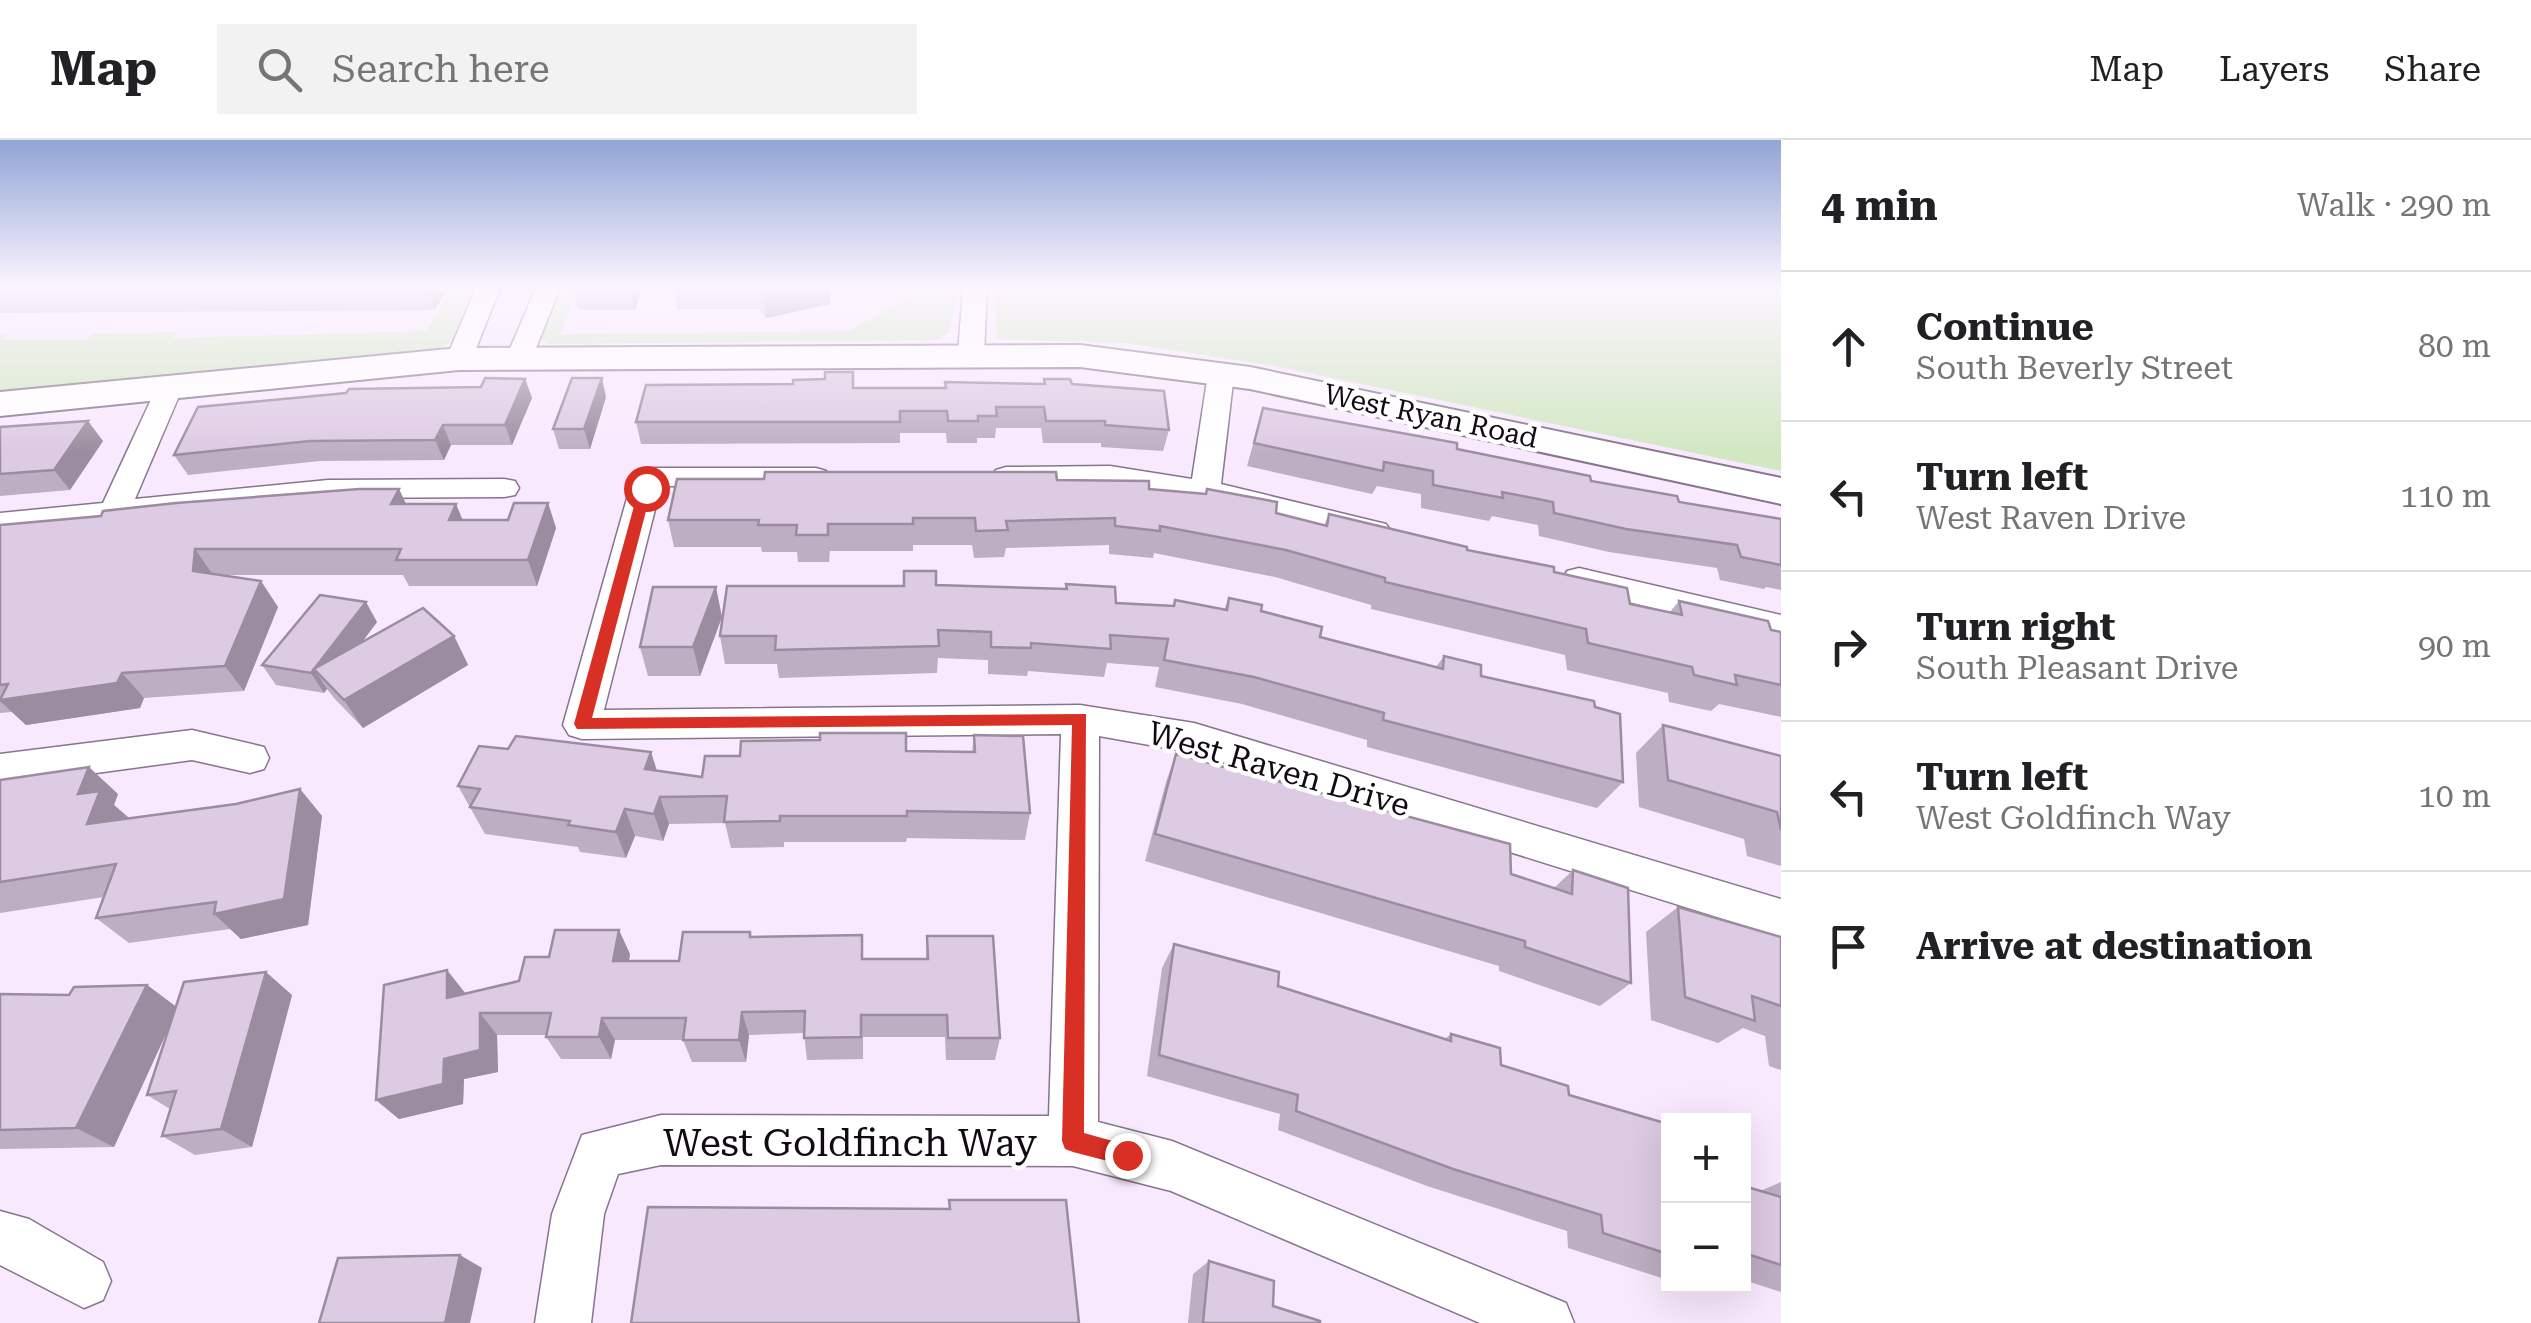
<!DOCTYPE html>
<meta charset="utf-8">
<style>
:root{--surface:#fff;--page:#f2f2f2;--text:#202124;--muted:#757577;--line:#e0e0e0}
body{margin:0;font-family:"Roboto Serif",serif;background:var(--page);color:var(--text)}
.controls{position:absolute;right:30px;bottom:30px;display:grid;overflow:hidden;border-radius:0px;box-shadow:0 10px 40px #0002}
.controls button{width:90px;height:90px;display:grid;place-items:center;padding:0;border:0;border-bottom:2px solid var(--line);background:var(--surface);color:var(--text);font:50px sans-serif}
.stop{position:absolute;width:30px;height:30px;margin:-22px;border:8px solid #d93025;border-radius:50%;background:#fff}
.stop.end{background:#d93025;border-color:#fff;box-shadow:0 2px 10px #0008}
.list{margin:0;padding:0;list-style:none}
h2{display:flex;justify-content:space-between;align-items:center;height:130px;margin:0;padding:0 40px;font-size:42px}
h2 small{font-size:32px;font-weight:400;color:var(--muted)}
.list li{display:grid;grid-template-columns:65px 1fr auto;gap:30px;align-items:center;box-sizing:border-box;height:150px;padding:0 40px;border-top:2px solid var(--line)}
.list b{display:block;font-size:38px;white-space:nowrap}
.list p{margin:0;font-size:32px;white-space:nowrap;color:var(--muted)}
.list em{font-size:32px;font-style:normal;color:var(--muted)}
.icon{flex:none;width:55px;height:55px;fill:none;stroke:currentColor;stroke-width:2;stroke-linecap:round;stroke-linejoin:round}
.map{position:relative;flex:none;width:1781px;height:1183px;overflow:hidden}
header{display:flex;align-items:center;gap:60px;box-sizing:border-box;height:140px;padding:0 50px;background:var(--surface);border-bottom:2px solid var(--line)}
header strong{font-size:48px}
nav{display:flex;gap:55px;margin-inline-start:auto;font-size:35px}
.search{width:700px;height:90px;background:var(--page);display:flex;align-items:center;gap:25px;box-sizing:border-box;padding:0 35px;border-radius:0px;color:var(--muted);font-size:38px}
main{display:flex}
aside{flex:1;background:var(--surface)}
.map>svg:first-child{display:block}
.green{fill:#d1e8c2}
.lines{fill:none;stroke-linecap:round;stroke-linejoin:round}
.street-casing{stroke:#86758c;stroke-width:3}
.secondary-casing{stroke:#86758c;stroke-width:4}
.street{fill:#fff;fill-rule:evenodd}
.secondary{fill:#fff;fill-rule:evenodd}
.wall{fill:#beaec3}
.shaded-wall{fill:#9b8d9f}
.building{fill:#ddcae3;stroke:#9b8d9f;stroke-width:2.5}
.route{fill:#d93025}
.labels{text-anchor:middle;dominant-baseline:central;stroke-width:9;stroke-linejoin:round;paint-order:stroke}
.far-street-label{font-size:28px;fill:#110a13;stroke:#fff}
.street-label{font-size:32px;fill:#110a13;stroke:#fff}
.near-street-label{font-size:38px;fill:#110a13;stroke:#fff}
</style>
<header>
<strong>Map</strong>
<div class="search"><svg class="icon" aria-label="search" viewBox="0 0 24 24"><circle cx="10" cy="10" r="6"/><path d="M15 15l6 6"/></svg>Search here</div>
<nav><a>Map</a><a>Layers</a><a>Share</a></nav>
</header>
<main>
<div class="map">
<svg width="1781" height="1183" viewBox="0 0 1781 1183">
<rect width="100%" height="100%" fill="#f9e9fe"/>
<g class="green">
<path d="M450,148H480L456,199L441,208L57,248L0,250V194H7L3,200H85L92,194L176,192L173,198L427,191Z"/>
<path d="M558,148H578L560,194L848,191L926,148H957L950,192L937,200L547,204L537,194Z"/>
<path d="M994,148H1781V331L1275,226L1125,203L997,199Z"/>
</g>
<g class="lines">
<g class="street-casing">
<g id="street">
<path d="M476,148H500L472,219L468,225H450L446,219Z"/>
<path d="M536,148H560L532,218L528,224H510L506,218Z"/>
<path d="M963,148H987L984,214L971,222L958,214Z"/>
<path d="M1221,226L1234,234L1221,344L1386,384L1391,391L1386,398L1375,401L1205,359L1110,344L1006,345L996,342L991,336L996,330L1006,327L1110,326L1192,339L1208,234Z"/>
<path d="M169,241L182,249L135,359L328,340L504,339L515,341L519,348L515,355L504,357L328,358L0,393V373L103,363L156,249Z"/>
<path d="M648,328H816L826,331L831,337L826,343L816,346H661L604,570L1080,565L1194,583L1781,759V797L1194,613L1099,596L1098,982L1172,1001L1566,1163L1574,1183H1480L1171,1051L1073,1026L661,1025L618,1034L604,1074L591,1183H535L552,1074L582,995L661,975L1049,976L1061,594L582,599L569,595L563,585L633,337L638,331Z"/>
<path d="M1579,428L1781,475V499L1567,447L1563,439L1567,431Z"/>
<path d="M192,590L264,607L269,618L264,629L250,633L192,620L0,646V614Z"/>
<path d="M0,1071L29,1079L103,1122L111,1141L103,1160L84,1168L0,1125Z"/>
</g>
</g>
<g class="secondary-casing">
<path id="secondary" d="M1080,205L1250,227L1781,338V364L1250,249L1080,227L459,230L0,276V252L459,208Z"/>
</g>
<use href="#street" class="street"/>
<use href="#secondary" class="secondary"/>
</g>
<g class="wall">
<path d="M0,148H447L435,170L0,173Z"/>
<path d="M572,148H642L635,170H578Z"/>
<path d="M674,148H830V164L766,178L759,169H677Z"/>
<path d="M525,239L532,258L512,305H451L444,320L320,321L188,335L174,315L481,247Z"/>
<path d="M825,239L854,248H945L1043,244L1044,239L1072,244L1169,290L1163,311L1101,307V303H1043L1041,288H996L995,298H977V303H947L946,293H900V303L641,304L636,282L793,244Z"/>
<path d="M606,257L590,309H559L553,289Z"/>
<path d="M1263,268L1457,309L1679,362L1781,379V450L1766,447L1764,449L1720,440L1717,428L1609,412L1539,396L1538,385L1492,376L1489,381L1421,368V354L1377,346L1372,354L1247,326Z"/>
<path d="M0,287L103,301L70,350L0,356Z"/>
<path d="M1057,340L1149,349L1276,373L1324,385L1329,374L1554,432L1630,464L1669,473L1679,461L1781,492V577L1719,564L1711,571L1669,562L1668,553L1567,530L1565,515L1371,469V465L1275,437L1154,413L1153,418L1109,414V405L1006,408L1004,417L974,418L972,405H913V411H830L829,422H798L797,412H762L761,407H674L668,380Z"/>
<path d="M399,349L406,364L463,380H508L548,363L556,388L537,446H409L403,435H217L278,467L244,551L144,558L140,568L26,585L12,572L0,573V385Z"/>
<path d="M1066,444L1116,463L1224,470L1229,458L1320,497L1436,527L1444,516L1481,536L1595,567L1623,642L1597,668L1367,607V600L1242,564L1155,547L1159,527L1107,523L1104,537L1028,531L1027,536L988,534V520L938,518L937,533L779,538L777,524H725L720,496L936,445L1065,449Z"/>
<path d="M722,477L700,536H648L640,507Z"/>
<path d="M377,482L362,502L454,496L468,525L363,588L334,558L327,549L324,553L276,545L262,525Z"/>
<path d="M1663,585L1781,616V726L1747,716L1744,699L1639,667L1636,613Z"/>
<path d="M974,595L1030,673L1025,700L907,698L906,702H784V707L731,708L725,683L669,684L663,701L635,696L626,718L580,712L578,707L485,694L458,646L657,630L702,637L906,611L972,612Z"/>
<path d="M1176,614L1511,734L1554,748L1573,730L1631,843L1600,866L1499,831V826L1145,721L1166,642Z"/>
<path d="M0,640L118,654L114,665L129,678L236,664L300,649L322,676L308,785L241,799L230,789L129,803L96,778L104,757L0,773Z"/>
<path d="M1678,767L1781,797V930L1769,926L1765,896L1743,888L1718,903L1651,880L1646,792Z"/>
<path d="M750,792L751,797L863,819H926L927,796L1000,898L995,920H946L945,897H863V919L807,920L804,893L749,895L746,922H692L683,900H615L611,919H561L546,897V895H497L498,932L464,939L463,964L399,979L376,960L466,854L519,841L549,817L630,814L629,821H679Z"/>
<path d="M1174,804L1278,846L1445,899L1451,894L1501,925L1569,955L1668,984V1140L1568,1108L1567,1091L1427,1046L1278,990L1280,974L1147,936L1162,828Z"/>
<path d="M147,845L176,867L292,855L252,1007L195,1015L162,996L170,969L147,955L168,889L114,1007L0,1009V854L69,855Z"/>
<path d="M1781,1042V1152L1744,1140V1046L1760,1051Z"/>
<path d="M1209,1121L1273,1166L1320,1183H1188L1193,1134Z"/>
</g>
<g class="shaded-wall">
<path d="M427,148H447L435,170Z"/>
<path d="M630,148H642L635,170Z"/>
<path d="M772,148H830V164L766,178L763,150Z"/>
<path d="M602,238L606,257L590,309L584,289Z"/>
<path d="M525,239L532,258L512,305L505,285Z"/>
<path d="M88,281L103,301L70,350L54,330Z"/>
<path d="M443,285L451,305L444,320L435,300Z"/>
<path d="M399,349L411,375L391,364Z"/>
<path d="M548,363L556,388L537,446L528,420Z"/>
<path d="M456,364L467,390L449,380Z"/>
<path d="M195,409L213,435L193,431Z"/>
<path d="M261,441L278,467L244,551L225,526Z"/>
<path d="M716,447L722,477L700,536L693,507Z"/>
<path d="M366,462L377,482L330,545L314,529L327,549L324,553L311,533Z"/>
<path d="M454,496L468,525L363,588L344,560Z"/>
<path d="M122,533L144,558L140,568L26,585L0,561Z"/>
<path d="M651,612L660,640L645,629Z"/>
<path d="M89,627L118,654L114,665L129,678L87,684L78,654Z"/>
<path d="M300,649L322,676L308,785L241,799L214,774Z"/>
<path d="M660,657L669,684L663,701L654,674Z"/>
<path d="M625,669L635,696L626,718L616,692Z"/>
<path d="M619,790L630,814L624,845L613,821Z"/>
<path d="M447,830L466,854L447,858Z"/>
<path d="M266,832L292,855L252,1007L221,989Z"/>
<path d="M147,845L178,868L114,1007L76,988Z"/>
<path d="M742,872L749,895L746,922L739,900Z"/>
<path d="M480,873L497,895L498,932L464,939L463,964L399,979L376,960Z"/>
<path d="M602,878L615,900L611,919L599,897Z"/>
<path d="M460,1115L482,1128L470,1183H445Z"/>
</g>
<g class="building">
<path d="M825,232H853V248H946L945,242L1045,244L1044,239H1070L1072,244L1164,251L1169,290L1105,285V281H1046L1044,267H996L997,276H978V281H948L947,271H900V282H636L646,245L793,244V240L825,239Z"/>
<path d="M485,238L525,239L505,285H443L435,300L310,301L174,315L198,267L346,253L349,249L481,247Z"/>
<path d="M572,238H602L584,289H553Z"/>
<path d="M1263,268L1457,303V309L1590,336L1591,341L1677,356L1679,362L1781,379V425L1741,417L1737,405L1626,389L1554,373L1553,362L1502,352L1503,358L1433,345V331L1384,322L1383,331L1254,303Z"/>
<path d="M88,281L54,330L0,334V287Z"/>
<path d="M765,332H1056L1057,340L1149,341V349L1206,354L1207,349L1277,362L1276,373L1327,386L1329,374L1467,407V410L1554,427V432L1627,448L1630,464L1682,475L1679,461L1768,481L1771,490L1781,492V545L1735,535L1737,545L1694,535L1692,527L1588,503L1586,489L1385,442V438L1286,410L1160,386V391L1115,386V378L1006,381L1008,390L976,391L975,378H913V384H828V395H796L797,385H758L759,380H668L677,339H764Z"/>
<path d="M359,349H399L391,364H456L449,380H508L514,363H548L528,420H396L401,409H195L193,431L261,441L225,526L122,533L117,543L0,560L8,544L0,545V385L101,376L103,371L176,363Z"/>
<path d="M904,431H936V445L1067,449L1066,444L1115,447L1116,463L1174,466L1175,460L1227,470L1229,458L1262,465L1261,471L1322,487L1320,497L1443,529L1444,516L1481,525V536L1594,561L1595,567L1620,574L1623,642L1383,580L1384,573L1254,537L1164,520L1168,499L1110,495L1111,509L1031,503V508L991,507V492L938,490L939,506L775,510L776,496H720L727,446H904Z"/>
<path d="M653,447H716L693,507H640Z"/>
<path d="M320,455L366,462L311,533L262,525Z"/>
<path d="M423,468L454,496L344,560L314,529Z"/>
<path d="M1663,585L1781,616V690L1777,672L1668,640Z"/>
<path d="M820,593H906V611L975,612L974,595L1023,596L1030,673L907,671V676H780V681L724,682L727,656L660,657L654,674L625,669L616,692L568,685L570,681L470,667L480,649L458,646L479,606L508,609L516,596L651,612L645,629L702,637L705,616H740L741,601L820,600Z"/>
<path d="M1176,614L1510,704L1511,734L1572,754L1573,730L1628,748L1631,843L1525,807V801L1155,694Z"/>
<path d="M89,627L78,654L100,651L87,684L236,664L300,649L284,759L214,774L216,762L96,778L116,724L0,742V640Z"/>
<path d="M1678,767L1781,797V866L1752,856L1755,881L1685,857Z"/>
<path d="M555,790H619L613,821H679L683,792H750V797L862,795V819H928L927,796H993L1000,898H948L947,875H861V897L804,898L805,871L742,872L739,900H683L686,878H602L599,897H546L551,873H480V910L444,919L443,944L376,960L384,845L447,830V858L519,841L525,817H549Z"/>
<path d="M1174,804L1279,832L1278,846L1451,901V894L1500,908L1501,925L1568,946L1569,955L1668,984V1114L1603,1093L1601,1075L1453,1029L1296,971L1298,955L1159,915Z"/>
<path d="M266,832L221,989L162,996L176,951L147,955L184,842Z"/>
<path d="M147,845L76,988L0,990V854L69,855L74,847Z"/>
<path d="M1744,1046L1781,1057V1125L1744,1113Z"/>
<path d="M949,1060H1066L1079,1183H631L648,1067L950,1069Z"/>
<path d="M460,1115L445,1183H319L338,1118Z"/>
<path d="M1209,1121L1274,1141L1273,1166L1320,1181V1183H1203Z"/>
</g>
<linearGradient id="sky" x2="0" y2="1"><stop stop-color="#91a5d6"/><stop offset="0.47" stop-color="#fcf5ff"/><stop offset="1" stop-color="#fcf5ff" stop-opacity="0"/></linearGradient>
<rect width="1781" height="313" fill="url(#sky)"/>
<path class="route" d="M646,344L652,348L592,578L1086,574L1084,993L1134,1007L1138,1015L1134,1022L1127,1026L1073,1012L1065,1009L1062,1001L1072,585L577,589L574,584L639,348Z"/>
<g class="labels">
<g class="far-street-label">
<text transform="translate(1431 276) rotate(12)">West Ryan Road</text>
</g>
<g class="street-label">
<text transform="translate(1279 629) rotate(16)">West Raven Drive</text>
</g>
<g class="near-street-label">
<text x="850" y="1003">West Goldfinch Way</text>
</g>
</g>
</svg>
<div class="controls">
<button>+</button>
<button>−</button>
</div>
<div class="stop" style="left:646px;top:348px"></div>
<div class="stop end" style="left:1127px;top:1015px"></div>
</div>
<aside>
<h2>4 min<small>Walk · 290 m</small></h2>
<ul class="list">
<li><svg class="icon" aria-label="ahead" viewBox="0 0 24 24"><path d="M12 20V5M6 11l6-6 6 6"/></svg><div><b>Continue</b><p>South Beverly Street</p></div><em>80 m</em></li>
<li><svg class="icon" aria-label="left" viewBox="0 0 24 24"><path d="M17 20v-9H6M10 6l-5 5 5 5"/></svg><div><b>Turn left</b><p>West Raven Drive</p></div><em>110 m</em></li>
<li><svg class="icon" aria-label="right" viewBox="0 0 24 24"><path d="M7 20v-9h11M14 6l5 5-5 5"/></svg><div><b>Turn right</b><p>South Pleasant Drive</p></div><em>90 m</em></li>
<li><svg class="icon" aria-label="left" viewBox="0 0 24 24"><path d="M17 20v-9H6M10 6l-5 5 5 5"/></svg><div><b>Turn left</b><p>West Goldfinch Way</p></div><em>10 m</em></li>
<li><svg class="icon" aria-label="arrive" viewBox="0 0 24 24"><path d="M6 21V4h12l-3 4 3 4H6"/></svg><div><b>Arrive at destination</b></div></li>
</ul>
</aside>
</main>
